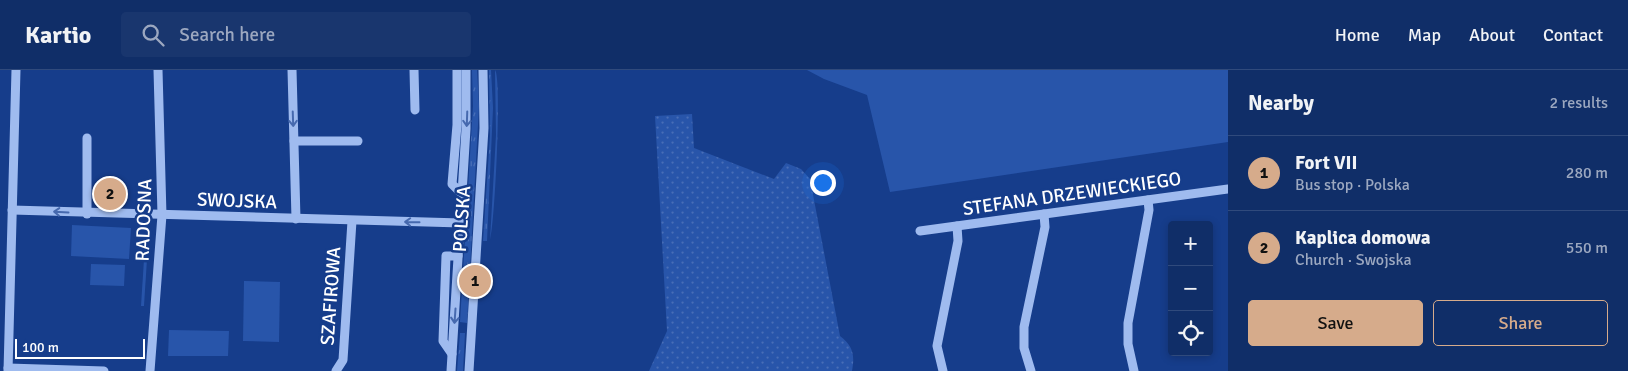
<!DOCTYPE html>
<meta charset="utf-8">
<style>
:root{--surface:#102e68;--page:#19366e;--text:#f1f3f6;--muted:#9ca8c0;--line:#304a7c;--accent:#d6ab8b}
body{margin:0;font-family:Signika,sans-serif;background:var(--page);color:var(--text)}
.controls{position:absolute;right:15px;bottom:15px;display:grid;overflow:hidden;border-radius:5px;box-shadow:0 2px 8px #0003}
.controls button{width:45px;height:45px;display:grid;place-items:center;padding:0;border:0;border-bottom:1px solid var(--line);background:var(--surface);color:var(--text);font:25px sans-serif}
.scale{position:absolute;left:15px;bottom:12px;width:130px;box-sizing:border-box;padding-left:5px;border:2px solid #fff;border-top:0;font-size:14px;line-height:18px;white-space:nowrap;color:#fff;-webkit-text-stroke:4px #163d8b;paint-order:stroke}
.you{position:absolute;left:822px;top:112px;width:18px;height:18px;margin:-12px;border:4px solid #fff;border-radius:50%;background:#1a73e8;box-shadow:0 0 0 8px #1a73e833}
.badge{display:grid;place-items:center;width:32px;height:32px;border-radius:50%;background:var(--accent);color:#111;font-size:16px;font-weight:700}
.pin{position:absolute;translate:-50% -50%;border:2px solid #fff;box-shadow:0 1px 5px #0006}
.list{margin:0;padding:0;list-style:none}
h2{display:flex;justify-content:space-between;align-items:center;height:65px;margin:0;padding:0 20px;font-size:21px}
h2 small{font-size:16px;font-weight:400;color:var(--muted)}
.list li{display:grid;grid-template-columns:32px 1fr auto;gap:15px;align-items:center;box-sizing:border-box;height:75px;padding:0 20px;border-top:1px solid var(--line)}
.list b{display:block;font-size:19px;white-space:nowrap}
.list p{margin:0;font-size:16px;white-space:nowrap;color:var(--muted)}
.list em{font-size:16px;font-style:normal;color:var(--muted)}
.actions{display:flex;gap:10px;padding:15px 20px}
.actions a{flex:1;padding:11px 0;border:1px solid var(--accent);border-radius:5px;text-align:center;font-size:18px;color:var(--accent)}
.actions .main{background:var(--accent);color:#111}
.icon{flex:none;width:28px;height:28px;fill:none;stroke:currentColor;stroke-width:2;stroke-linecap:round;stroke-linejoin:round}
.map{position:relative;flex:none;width:1228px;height:301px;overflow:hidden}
header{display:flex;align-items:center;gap:30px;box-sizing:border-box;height:70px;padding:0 25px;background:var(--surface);border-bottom:1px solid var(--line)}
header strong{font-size:24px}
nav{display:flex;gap:28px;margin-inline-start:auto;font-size:18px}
.search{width:350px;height:45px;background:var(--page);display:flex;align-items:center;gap:12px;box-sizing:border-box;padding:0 18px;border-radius:5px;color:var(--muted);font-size:19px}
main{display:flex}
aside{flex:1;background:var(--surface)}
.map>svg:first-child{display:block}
.grass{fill:url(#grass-tufts)}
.park{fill:url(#park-dots)}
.garden{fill:#2855aa}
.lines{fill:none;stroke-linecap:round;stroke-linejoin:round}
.minor{stroke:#9fbbef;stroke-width:9}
.oneway{stroke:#4669ae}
.labels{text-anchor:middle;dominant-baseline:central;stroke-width:5;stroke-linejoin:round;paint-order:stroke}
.street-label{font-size:19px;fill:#fff;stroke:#163d8b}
</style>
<header>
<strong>Kartio</strong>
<div class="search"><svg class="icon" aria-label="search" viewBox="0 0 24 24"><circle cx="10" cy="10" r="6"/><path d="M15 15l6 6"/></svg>Search here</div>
<nav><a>Home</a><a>Map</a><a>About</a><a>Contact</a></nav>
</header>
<main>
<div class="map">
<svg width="1228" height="301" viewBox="0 0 1228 301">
<defs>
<pattern id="grass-tufts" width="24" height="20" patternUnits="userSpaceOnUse" patternTransform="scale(1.25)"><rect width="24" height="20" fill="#2855aa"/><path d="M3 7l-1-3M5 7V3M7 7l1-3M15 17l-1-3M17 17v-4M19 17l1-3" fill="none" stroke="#486eb7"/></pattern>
<pattern id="park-dots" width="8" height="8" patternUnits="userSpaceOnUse" patternTransform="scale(1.25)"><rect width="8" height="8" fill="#2855aa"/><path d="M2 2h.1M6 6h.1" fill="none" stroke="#486eb7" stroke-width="1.8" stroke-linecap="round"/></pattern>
</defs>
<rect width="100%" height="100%" fill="#163d8b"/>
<g class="grass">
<path d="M472,0H477L479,36L467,253L460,252L473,36Z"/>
<path d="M489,0H491L493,38L487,171H483L490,65Z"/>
<path d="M495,0C502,8 495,154 490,170L496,65Z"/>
<path d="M460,263H465L463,301H457Z"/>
</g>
<path class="park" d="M692,44L694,78L774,109L786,93L801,99L810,109L840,266C853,276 855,285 852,301H649L667,261L655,46Z"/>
<g class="garden">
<path d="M807,0H1228V72L890,122L867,25L824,9Z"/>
<path d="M72,155L131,158L129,189L71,186Z"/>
<path d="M146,158H149L144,236H141Z"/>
<path d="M91,194L125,195L124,216L90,215Z"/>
<path d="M244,211L280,212L279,272L243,271Z"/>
<path d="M169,260L229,261L228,286H168Z"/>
</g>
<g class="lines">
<g class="minor">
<path d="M292,0L296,149"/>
<path d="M414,0L415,40"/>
<path d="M457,0V55L452,114L462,124"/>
<path d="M87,68V144"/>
<path d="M294,71H358"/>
<path d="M12,140L461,153"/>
<path d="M920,161L1228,119"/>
<path d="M452,284L443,271L446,186H458"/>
<path d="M8,298L104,301"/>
<path d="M8,301L16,0"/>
<path d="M150,301L162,145L158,0"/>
<path d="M336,301L343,290L352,151"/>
<path d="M451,301L466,59V0"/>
<path d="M469,301L484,58L483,0"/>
<path d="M943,301L937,276L958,171L957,156"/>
<path d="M1031,301L1024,278V257L1045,157L1044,144"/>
<path d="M1134,301L1128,274V253L1149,140L1148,130"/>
</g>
</g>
<defs><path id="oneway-shaft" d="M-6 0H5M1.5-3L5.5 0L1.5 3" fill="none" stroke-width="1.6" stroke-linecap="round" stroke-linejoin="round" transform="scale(1.25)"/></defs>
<g class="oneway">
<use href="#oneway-shaft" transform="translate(293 49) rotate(88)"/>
<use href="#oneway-shaft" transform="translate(467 49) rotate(92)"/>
<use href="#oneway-shaft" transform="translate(61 142) rotate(-177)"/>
<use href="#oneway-shaft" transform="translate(412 152) rotate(-179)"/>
<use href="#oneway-shaft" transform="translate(455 246) rotate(94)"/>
</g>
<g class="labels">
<g class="street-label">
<text transform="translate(1072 124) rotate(-8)">STEFANA DRZEWIECKIEGO</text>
<text transform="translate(237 131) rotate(2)">SWOJSKA</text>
<text transform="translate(462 149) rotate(-86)">POLSKA</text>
<text transform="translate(144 150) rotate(-88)">RADOSNA</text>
<text transform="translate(331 226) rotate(-86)">SZAFIROWA</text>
</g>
</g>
</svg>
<div class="controls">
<button>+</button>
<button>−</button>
<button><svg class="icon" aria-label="locate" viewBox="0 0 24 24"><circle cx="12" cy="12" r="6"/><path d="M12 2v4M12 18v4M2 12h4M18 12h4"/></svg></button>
</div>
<div class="scale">100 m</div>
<div class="you"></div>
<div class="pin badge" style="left:475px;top:211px">1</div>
<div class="pin badge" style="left:110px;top:124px">2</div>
</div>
<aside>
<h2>Nearby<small>2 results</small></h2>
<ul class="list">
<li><span class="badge">1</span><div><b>Fort VII</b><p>Bus stop · Polska</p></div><em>280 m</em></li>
<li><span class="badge">2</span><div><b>Kaplica domowa</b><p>Church · Swojska</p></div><em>550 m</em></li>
</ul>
<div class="actions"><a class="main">Save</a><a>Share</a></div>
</aside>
</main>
